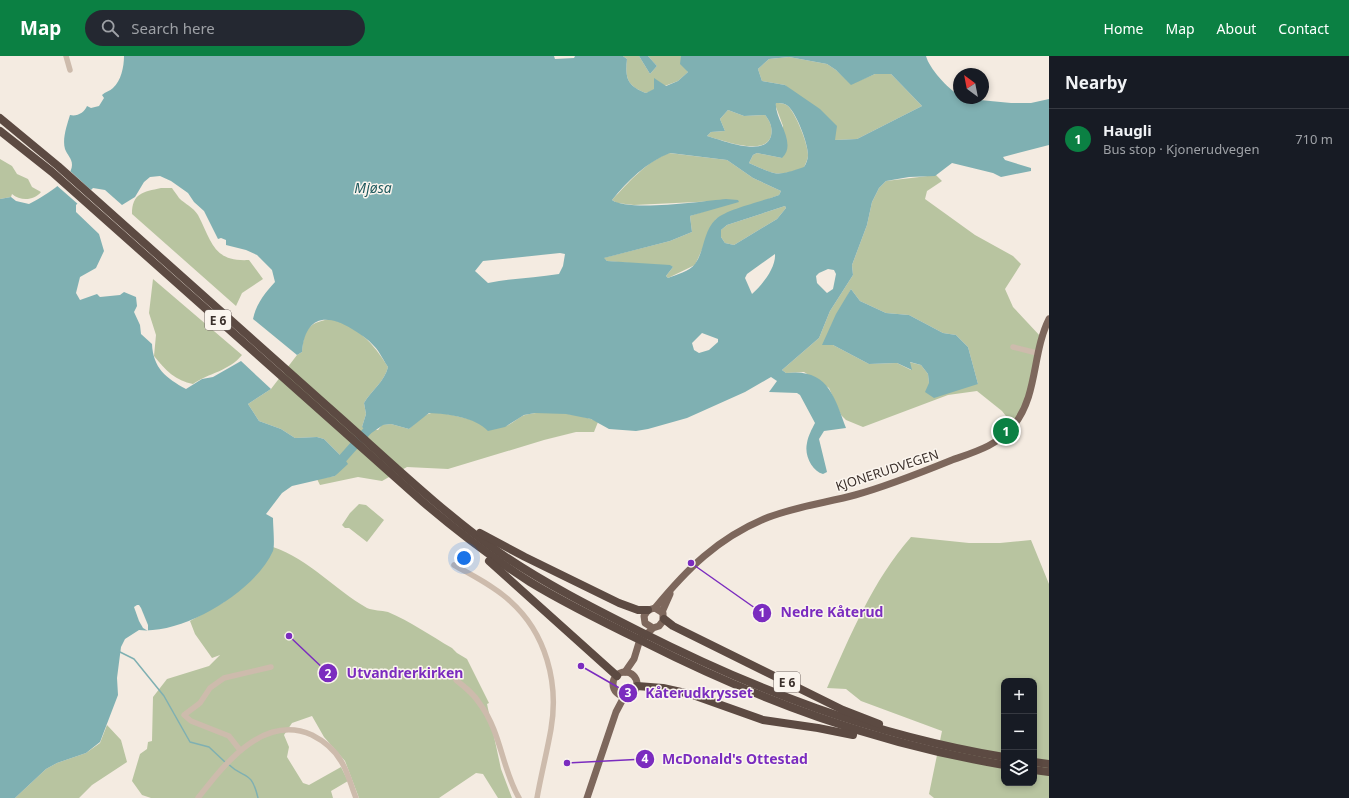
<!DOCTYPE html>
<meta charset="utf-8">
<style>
:root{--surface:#171b24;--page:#242831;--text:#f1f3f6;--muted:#9ea1a6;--line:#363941;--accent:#0b8043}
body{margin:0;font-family:"Noto Sans",sans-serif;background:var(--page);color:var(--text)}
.controls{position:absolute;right:12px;bottom:12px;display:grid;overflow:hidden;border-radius:8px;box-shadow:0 2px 6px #0003}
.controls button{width:36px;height:36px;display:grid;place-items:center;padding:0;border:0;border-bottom:1px solid var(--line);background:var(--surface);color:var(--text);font:20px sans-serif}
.compass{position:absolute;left:953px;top:12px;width:36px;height:36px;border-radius:50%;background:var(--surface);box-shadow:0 2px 6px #0003;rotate:328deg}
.you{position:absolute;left:464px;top:502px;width:14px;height:14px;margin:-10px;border:3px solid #fff;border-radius:50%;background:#1a73e8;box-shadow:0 0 0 6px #1a73e833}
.badge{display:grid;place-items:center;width:26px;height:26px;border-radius:50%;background:var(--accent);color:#fff;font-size:13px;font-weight:700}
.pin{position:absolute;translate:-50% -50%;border:2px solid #fff;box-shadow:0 1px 4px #0006}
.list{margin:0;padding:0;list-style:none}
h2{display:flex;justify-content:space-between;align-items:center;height:52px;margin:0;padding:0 16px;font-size:17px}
h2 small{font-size:13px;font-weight:400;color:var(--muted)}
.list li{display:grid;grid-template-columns:26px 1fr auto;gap:12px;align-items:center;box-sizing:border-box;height:60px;padding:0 16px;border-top:1px solid var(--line)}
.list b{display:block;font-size:15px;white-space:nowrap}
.list p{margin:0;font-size:13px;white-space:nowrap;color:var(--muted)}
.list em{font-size:13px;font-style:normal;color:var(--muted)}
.icon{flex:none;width:22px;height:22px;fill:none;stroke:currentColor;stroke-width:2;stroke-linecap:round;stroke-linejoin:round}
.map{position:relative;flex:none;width:1049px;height:742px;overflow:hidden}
header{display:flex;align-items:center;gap:24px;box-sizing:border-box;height:56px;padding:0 20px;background:var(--accent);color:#fff}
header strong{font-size:19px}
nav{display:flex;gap:22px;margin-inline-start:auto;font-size:14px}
.search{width:280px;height:36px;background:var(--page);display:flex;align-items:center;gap:10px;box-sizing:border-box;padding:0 14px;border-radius:22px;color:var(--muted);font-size:15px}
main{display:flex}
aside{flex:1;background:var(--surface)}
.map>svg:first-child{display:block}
.green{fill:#b8c4a0;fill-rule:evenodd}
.water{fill:#7fb0b2;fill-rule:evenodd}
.pier{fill:#f4ebe1}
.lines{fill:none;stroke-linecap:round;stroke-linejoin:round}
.stream{stroke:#7fb0b2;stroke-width:1.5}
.river{stroke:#7fb0b2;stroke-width:9}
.minor{stroke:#cdbbac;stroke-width:5.5}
.major{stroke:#7d675c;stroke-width:7}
.highway{stroke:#5c4a42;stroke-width:8}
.labels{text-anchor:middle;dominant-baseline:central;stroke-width:3;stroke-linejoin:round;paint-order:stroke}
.shield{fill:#fbf5ee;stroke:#756b66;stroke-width:1}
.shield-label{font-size:12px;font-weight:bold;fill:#3b302b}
.street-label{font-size:13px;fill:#3b302b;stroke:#fbf5ee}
.water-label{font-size:14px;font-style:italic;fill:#1f5a5e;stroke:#fbf5ee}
.leader{fill:none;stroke:#7b2cbf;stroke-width:1.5}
.callout-dot{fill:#7b2cbf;stroke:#fbf5ee;stroke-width:1.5}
.mark-label{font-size:12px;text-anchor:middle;font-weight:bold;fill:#fff}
.callout-label{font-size:14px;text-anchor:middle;font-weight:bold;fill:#7b2cbf;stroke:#fbf5ee;stroke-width:3;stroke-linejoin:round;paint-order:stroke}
</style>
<header>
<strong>Map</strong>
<div class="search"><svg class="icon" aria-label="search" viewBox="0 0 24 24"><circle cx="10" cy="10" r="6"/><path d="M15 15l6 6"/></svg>Search here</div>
<nav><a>Home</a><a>Map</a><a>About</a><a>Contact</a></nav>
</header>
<main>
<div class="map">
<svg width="1049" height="742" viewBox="0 0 1049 742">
<rect width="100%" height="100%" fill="#f4ebe1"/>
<g class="green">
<path d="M623,0H639L650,18L657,10L648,0H681L688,16L678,25L646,37C627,30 625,22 627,3Z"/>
<path d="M789,1L827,8L836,14L851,28L875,18H891L922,50L857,83L835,84L785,29L762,25L758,13L769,3Z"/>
<path d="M776,47C780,47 784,47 788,50C796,58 808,88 808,99C808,104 805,108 804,112C775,121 776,119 749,107L753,99L757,97L782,102L783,70L776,51Z"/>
<path d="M728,54L744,60L765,59C770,65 773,72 771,80C765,101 722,84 707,80L711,76L725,75L720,63Z"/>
<path d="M669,97L727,104L753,122L781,135L779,139L716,163L695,209L668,222L666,220L673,211L607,205L603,202L670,185L692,176L690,160L738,144L634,149L617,147L612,144C629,126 646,106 669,97Z"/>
<path d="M0,103L12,110L17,118L28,123L32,131L41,136C34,145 20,145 12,138L11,141L0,143Z"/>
<path d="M936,119L942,125L927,135L925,143L975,179L1013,200L1021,208L1005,233L1013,251L1041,281L1024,355L1013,369L1002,355L977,335L948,339L863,371L846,364L841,359L829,332L804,316L786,317L782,314L819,282L830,255L853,219L852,209L867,169L872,146L879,132L886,125ZM851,233L860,245L886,257L909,259L943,277L956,279L968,291L978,328L929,327L928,318L921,309L909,306L911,314L897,307L869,308L833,289H823Z"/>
<path d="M161,132H172C174,135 177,139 179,142C185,148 193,151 198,159C212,186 213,206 249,204L263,223L242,237L236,250L132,158C132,137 143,136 161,132Z"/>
<path d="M785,150L786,152L777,163L734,189L725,187L721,181V174L727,169Z"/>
<path d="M153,223L242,299C229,315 209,317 193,328C176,325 165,314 154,300L156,279L149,257Z"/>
<path d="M330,263C358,270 373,287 388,311C385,325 371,335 364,347L366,358L362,371L378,374L382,369L391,368L409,373C415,368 421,361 428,358C442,352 486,371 504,370C511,370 518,361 525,359C545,354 580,357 598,366L594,376H576L544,384L448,413L407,411L382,425L358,421L320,429L317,423L335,420L346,405L324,383L317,381L295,382L281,373L259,365L248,348L271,333L297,299L302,296C304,274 307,267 330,263Z"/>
<path d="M359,448L366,449L384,464L367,486L349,472H345L342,469L350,457Z"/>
<path d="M911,481L969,487H1000L1031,484L1049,528V742H934L929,738L942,675L861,645L846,633L827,632C850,580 873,524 911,481ZM1004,625H1034V727H1004Z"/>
<path d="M273,491C310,504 334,533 367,552C374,555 381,554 388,556C410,565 431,580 452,592L457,597L467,603L489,647L487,648L501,713L512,742H498L483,718L476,717L439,742H359L345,705L324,681L312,660L292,667L284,679L289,691L287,701L303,727L309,729L341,711L348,725L331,735L333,742H151L142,739L132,725L140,698L147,693L148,686L152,685L153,641L167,623L209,610L220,599L212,602L195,578L190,565L224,546Z"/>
<path d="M107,669L121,684L127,706L92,729L79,742H15L46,713L57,707L86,697L100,687Z"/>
</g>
<g class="water">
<path d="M124,0H554L555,3L574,2L575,0H623L627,3C625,22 627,30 646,37L654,33V22L666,30L678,25L688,16L680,8L681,0H926C929,12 948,33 959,39V42L1011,47H1031L1049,43V89L1003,101L1005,104L1031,112V115L1001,121L993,117L952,107L935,120L909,121L886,125L879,132L872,146L867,169L852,209L853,219L830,255L819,282L782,314L786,317C827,312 834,339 846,372L824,375L819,383L827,416L823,418C812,415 804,399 807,387C808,380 812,373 815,367L800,339L797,337L769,336L777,325L771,321L745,336L687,362L648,373L636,375L609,373L591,363L566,358L535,357L524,359L505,371L488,375C475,361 448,358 429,357L409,373L391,368L383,369L370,378L362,371L366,358L364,347C371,335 385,325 388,311C383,304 380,296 374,290C368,283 360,278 352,273C324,256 305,262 302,296L297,299L253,263C256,248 265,237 275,226L272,214L257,199L246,194L226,189V184L221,182L218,183L204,155L194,146L188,137L171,125L160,120L150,121L144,126L135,141L122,149L105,134L93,132L76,149V156L99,178L104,195L96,212L80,221L76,237L80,244L97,238L100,241L120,239L124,236L136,241L137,250L134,256L140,269L141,278L152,288C153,312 166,322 186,333L202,323L213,321L241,305L271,333L248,348L259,365L281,373L295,382L317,381L324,383L346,405L348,408L335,420L292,430L282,437L266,458L273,462C273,470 275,489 273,495C255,536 182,579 139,574L125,583L121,591L117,622L118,639L100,686L86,697L57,707L46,713L15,742H0V143L11,141L16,145L29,148C41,142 72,124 72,109C72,102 67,99 65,93C62,83 67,69 70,59C77,61 85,56 87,50L91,52L99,50L104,42L102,39C105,36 110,35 113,32C121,25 124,11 124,0ZM789,1L827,8L836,14L851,29L875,18H891L922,50L857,83L835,84L837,70L820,53L785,29L762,25L758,13L769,3ZM776,47C781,47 784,47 788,50C797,58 808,88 808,99C808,103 806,108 804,111C775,121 777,119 749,107L753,99L757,97L782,102C798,87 774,63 776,47ZM728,54L744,60L765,59C770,65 773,72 771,80C765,102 722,84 707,80L711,76L725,75L720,63ZM670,97L727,104L753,122L781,135L779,139C764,145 727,153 716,163C703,175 705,194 695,208C690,215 676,219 668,222L666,220L673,211L670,209L607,205L604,202L670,185L692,176L690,160L739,146L738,144L726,143C704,145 628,156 612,144C627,125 647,106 670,97ZM785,150L786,152L777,163L734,189L725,187L721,181V174L727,169ZM560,197L565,198L563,210L559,218C535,222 512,222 488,227L475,215L483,205ZM775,198C776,212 762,229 752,238L745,222L747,218ZM828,213L834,214L836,218L833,233L827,237L817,227L816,220L819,217ZM702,277L718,283V286L709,294L699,297L694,294L692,287Z"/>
<path d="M639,0H648L657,10L650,18Z"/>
<path d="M851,233L860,245L886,257L909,259L943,277L956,279L968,291L978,328L934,342L925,336L929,327L928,318L921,309L910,306L912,314L897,307L869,308L833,289H822L836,258Z"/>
</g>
<g class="pier">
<path d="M69,114L92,135L79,149L55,128Z"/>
<path d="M137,549H139L141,552L148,569V575L143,572L139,565L134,551Z"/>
</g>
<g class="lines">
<g class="stream">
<path d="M120,596L134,603L164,640L190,686L209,691L225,706"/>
<path d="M228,708C245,724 251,713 258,742"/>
</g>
<path class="river" d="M343,402L367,375"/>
<g class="minor">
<path d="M66,0L70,14"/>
<path d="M1013,291L1037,297"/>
<path d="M454,509C473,520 494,530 510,545C546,577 559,627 551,673C547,696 541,719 537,742"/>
<path d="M456,624C465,631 474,638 480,648C501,676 502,713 519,742"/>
<path d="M240,694L229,680L191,665L184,659L200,647L210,632L224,622L271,611"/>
<path d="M198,742C224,709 263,657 312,679C324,685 334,693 341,705C348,716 351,730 356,742"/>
</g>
<g class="major">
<path d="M655,552C687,513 717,483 764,463C793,451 825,447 855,439C888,430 920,417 952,404C975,396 999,389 1014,369C1038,339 1032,297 1049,263"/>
<path d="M662,556L670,538"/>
<path d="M643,582L653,572L659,570L663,565V557L655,552L648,554L644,560L645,567L653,572"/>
<path d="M625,616L634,603L641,580"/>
<circle cx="625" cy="628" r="12"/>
<path d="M587,742L616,656L625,639"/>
</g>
<g class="highway">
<path d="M0,62L58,110C147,190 237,269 326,349C383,399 438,453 500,497C544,527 591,551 639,575C758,635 872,679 1004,701"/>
<path d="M0,75L52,116L423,446C457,475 492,502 530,526C566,548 605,567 644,586C761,645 874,687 1004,709"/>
<path d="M480,477L525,501L619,547L638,554H648"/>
<path d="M489,505L617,620"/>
<path d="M664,563L673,570L843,654L879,668"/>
<path d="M637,630L663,632L690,638L763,664L818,672L853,679"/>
<path d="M1034,706L1049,708"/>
<path d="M1034,714L1049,716"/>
</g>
</g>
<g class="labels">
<g class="shield">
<rect x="205" y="254" width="26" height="20" rx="3"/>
<rect x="774" y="616" width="26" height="20" rx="3"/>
</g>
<g class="shield-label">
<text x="218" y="264">E 6</text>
<text x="787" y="626">E 6</text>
</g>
<g class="street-label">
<text transform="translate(887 414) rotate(-18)">KJONERUDVEGEN</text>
</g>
<g class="water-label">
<text x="373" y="131">Mjøsa</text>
</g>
</g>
<path class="leader" d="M691 507L762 557M289 580L328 617M581 610L628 637M567 707L645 703"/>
<g class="callout-dot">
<circle cx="691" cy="507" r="4"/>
<circle cx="289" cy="580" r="4"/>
<circle cx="581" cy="610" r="4"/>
<circle cx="567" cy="707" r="4"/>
<circle cx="762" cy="557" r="10"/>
<circle cx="328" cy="617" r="10"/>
<circle cx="628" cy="637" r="10"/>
<circle cx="645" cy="703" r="10"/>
</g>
<g class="mark-label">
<text x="762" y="561">1</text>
<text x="328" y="622">2</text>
<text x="628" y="641">3</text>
<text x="645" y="707">4</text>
</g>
<g class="callout-label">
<text x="832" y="561">Nedre Kåterud</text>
<text x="405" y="622">Utvandrerkirken</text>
<text x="699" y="642">Kåterudkrysset</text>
<text x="735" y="708">McDonald's Ottestad</text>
</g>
</svg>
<div class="controls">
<button>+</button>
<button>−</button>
<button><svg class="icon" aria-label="layers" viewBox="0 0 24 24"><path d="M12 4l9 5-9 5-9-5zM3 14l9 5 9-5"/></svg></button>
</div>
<svg class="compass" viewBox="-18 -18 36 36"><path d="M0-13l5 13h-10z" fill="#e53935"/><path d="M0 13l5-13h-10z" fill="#9ea1a6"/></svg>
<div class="you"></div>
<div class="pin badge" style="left:1006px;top:375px">1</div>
</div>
<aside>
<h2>Nearby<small></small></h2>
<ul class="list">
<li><span class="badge">1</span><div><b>Haugli</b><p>Bus stop · Kjonerudvegen</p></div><em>710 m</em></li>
</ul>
</aside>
</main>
